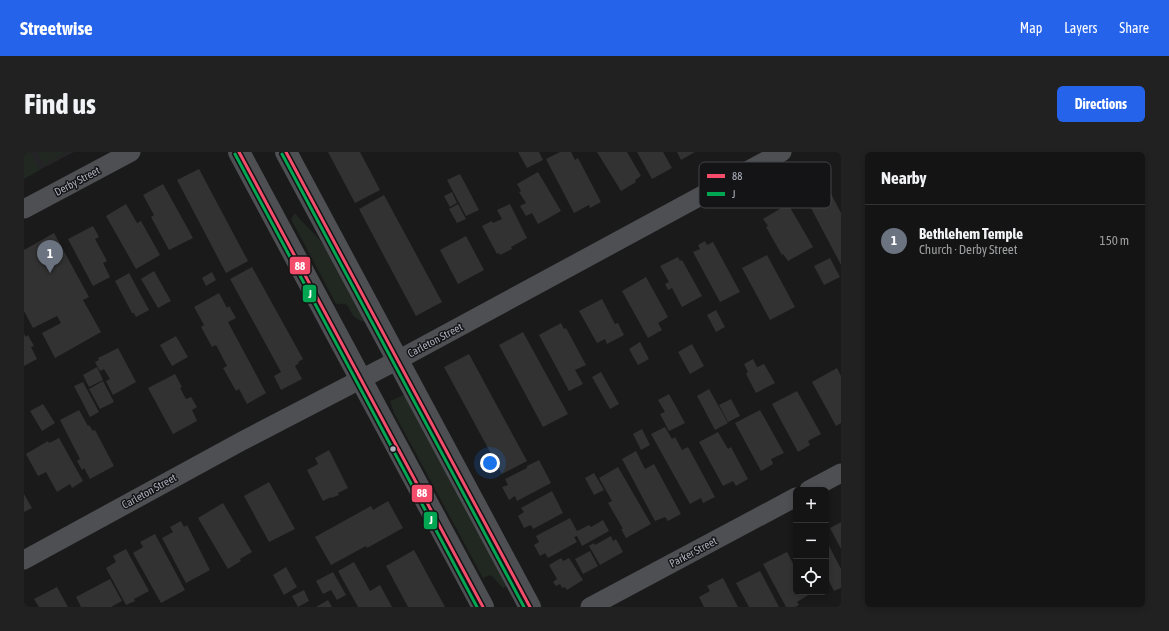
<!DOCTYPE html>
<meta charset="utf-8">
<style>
:root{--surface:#141414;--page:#212122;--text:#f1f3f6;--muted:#9d9ea0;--line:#333334;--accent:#2563eb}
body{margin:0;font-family:"Asap Condensed",sans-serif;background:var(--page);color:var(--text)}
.controls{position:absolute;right:12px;bottom:12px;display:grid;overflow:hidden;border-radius:6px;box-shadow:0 2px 6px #0003}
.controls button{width:36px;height:36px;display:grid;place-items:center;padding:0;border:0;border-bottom:1px solid var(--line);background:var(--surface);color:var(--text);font:20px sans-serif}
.you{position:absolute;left:466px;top:311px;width:14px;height:14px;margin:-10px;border:3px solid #fff;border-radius:50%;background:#1a73e8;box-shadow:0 0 0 6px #1a73e833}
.badge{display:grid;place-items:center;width:26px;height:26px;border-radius:50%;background:var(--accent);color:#fff;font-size:13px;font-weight:700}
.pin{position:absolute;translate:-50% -33px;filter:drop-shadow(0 1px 2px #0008)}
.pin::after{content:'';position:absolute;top:21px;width:14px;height:12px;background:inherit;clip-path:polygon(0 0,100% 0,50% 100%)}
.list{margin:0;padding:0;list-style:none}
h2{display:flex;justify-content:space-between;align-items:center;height:52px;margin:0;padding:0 16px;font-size:17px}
h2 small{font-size:13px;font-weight:400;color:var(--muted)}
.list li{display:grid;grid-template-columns:26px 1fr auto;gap:12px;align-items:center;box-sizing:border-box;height:72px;padding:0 16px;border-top:1px solid var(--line)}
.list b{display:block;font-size:15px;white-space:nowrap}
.list p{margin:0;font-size:13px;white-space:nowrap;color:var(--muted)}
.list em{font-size:13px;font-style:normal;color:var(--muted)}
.icon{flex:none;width:22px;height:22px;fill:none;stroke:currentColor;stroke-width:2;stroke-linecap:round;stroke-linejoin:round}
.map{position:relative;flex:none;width:817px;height:455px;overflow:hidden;border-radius:6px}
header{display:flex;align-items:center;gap:24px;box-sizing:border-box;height:56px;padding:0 20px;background:var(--accent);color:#fff}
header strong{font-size:19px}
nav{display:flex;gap:22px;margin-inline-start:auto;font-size:14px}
.intro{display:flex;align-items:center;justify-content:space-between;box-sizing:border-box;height:96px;padding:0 24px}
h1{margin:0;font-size:28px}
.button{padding:10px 18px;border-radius:6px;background:var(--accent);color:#fff;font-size:14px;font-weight:700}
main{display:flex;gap:24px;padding:0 24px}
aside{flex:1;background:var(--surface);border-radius:6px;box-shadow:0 2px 6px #0003}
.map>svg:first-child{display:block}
.built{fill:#242426}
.green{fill:#202821}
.building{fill:#323232}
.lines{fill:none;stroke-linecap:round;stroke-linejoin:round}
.minor{stroke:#4e4f53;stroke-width:19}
.tertiary{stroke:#4e4f53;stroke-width:22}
.bus-1-casing{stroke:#141416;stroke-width:6}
.bus-2-casing{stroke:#141416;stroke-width:6}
.bus-1{stroke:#f44d6c;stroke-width:3}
.bus-2{stroke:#00a651;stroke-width:3}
.bus-dot{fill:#abafbb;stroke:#141416;stroke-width:1.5}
.labels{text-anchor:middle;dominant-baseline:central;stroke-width:3;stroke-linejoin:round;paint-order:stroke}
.street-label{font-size:11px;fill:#abafbb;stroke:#141416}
.key{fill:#141416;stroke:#414248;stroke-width:1}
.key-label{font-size:11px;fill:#abafbb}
.line-badge{stroke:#141416;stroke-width:1.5}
.badge-label{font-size:11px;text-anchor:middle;font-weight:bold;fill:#fff}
</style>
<header>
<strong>Streetwise</strong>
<nav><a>Map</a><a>Layers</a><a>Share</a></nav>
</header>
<div class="intro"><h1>Find us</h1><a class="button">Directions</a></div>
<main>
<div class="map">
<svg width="817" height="455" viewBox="0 0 817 455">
<rect width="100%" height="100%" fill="#1a1a1a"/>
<path class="built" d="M0,0H50L0,26Z"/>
<g class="green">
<path d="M0,0H6L16,18L0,27Z"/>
<path d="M14,0H42L20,12Z"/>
<path d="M271,61C279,72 290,80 298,91C315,115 328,144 341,170C338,169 334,168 332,166C322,158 329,150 312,152L267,67Z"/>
<path d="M380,243L387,253L483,434L479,436L467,423L459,426L370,261L366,249Z"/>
</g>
<g class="building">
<path d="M304,0H336L356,38L331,51Z"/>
<path d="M494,0H515L519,8L503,16Z"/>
<path d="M536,0H547L551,8L554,6L577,50L566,56L565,53L550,61L522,7Z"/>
<path d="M573,0H603L617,24L611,28L612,30L597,39Z"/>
<path d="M613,0H639L648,16L628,27Z"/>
<path d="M653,0H671L657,8Z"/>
<path d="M175,17L224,109L202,121L153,28Z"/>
<path d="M514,20L537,59L514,72L508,61L502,64L496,54L502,51L495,40L497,39L493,32Z"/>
<path d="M436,22L455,58L442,64L423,28Z"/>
<path d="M799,26L817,61V113L777,37Z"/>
<path d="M139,32L169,86L145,98L127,65L130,63L119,43Z"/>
<path d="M428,40L433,51L426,55L420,44Z"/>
<path d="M360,43L418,150L392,164L335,57Z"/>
<path d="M102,52L113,71L117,69L136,103L112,117L82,64Z"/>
<path d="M434,52L442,67L433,71L425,57Z"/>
<path d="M486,52L503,86L487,95L488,97L476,103L475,101L473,102L458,74L468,69L469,71L478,67L473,58Z"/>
<path d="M764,52L789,95L764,109L759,102L758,103L742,75L744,74L739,67Z"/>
<path d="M69,74L75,85L71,87L83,109L79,111L86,125L69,134L44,87Z"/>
<path d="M30,81L65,145L59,148L77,180L31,206L18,181L37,171L33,164L9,176L0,159V98Z"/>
<path d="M442,84L460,118L434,132L416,98Z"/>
<path d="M681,89L683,93L689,90L716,140L696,150L669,100L676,97L674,93Z"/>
<path d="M743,103L771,155L746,168L718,116Z"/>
<path d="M654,105L656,109L658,108L678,144L658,155L648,136L644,138L641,132L645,130L636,114Z"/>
<path d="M806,106L816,125L800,133L790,114Z"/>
<path d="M228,115L279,207L274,210L275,211L271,214L278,227L257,238L250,224L257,220L206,127Z"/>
<path d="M130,119L147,149L134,156L117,127Z"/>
<path d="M188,120L192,128L182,134L178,126Z"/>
<path d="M105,121L125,158L112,165L110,161H108L91,129Z"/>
<path d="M622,125L644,165L634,171L638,178L624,186L598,139Z"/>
<path d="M195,141L203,156L205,154L212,166L204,170L242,241L223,252L215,237L212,239L199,216L203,214L192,193L188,195L177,175L180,173L170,155Z"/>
<path d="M578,147L591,172L594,171L600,183L583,192L581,187L573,191L555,159Z"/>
<path d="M692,158L701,175L692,180L683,163Z"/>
<path d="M537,171L540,177L542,176L562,213L551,218L559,232L545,239L515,183Z"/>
<path d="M499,180L544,262L519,275L475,193Z"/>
<path d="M0,182L2,185L4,183L10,194L7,195L13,207L0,214Z"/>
<path d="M152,184L164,205L148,214L136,193Z"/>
<path d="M616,190L625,207L614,213L605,197Z"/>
<path d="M668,192L680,214L666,222L654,200Z"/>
<path d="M94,196L112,230L89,243L82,229L86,227L80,217L76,219L71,210L75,208L74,206Z"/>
<path d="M445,202L503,309L478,322L420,215Z"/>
<path d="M729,207L733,215L740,212L751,231L732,241L722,222L724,220L720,212Z"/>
<path d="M73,215L79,228L65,235L59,223Z"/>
<path d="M813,216L817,224V271L812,274L788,230Z"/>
<path d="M577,220L595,252L586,257L568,225Z"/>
<path d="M151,222L158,235L156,236L162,247L167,245L173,255L168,258L173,269L149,282L124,236Z"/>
<path d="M79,229L90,250L76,257L65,237Z"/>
<path d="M59,230L75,260L66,265L50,234Z"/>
<path d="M685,237L704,271L691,278L673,244Z"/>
<path d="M773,239L797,282L784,289L786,293L774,300L748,252Z"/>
<path d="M645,242L661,271L645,279L636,262L641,260L634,248Z"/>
<path d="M707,247L716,264L704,270L695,253Z"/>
<path d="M19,252L31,271L18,279L6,259Z"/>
<path d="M55,258L64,274L65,273L69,279L71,278L90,314L66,327L60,316L58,318L53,309L56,307L36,268Z"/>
<path d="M736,258L760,301L747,307L749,312L737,319L711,271Z"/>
<path d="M641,275L648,287L651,285L658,298L664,295L691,345L679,351L677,346L666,352L627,282Z"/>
<path d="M618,277L626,293L617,298L609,282Z"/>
<path d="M694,280L704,297L707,295L724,327L712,334L709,329L699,334L675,290Z"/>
<path d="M35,286L59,329L48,336L46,332L33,340L22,320L14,324L2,302L24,289L25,291Z"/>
<path d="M305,298L324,336L314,341L315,343L307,346V345L299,349L283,318L294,312L291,306Z"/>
<path d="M612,299L621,317L630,312L657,362L644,369L641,365L631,369L598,307Z"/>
<path d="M515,308L527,331L493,349L491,344L485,348L478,335L484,333L481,327L503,316V314Z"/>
<path d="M594,315L627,372L602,386L597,377H599L584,351L588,349L575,326Z"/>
<path d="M570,321L580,338L570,343L561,326Z"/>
<path d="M245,330L271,377L245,390L220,344Z"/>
<path d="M528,339L539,361L509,377L507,373L500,376L494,364L500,360L497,356Z"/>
<path d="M0,342L8,356L0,360Z"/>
<path d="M364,349L379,376L343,396L342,394L307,413L291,385L347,354L349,358Z"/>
<path d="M199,351L228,400L216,407L217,409L204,417L174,366Z"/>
<path d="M546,366L553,379L565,373L567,375L579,368L585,379L558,394L553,384L550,385L553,390L524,406L521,401L516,404L510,393L515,390L512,384Z"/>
<path d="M157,369L160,375L163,373L186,418L162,431L138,386L149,380L146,375Z"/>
<path d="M817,370V397L806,376Z"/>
<path d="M131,382L161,438L137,451L109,401L119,395L116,390Z"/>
<path d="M587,384L589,389L592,387L599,400L576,413L565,394L570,391L571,393Z"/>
<path d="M802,388L817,417V436L810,439L802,423Z"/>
<path d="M102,397L125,439L110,447L111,449L102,453L82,416L92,410L89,404Z"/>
<path d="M390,398L421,455H384L362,414Z"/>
<path d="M566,399L574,414L559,422L551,407Z"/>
<path d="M763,400L772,417V440H785L786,442L773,450L775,453L771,455H762L739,412Z"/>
<path d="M537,406L539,409L545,406L559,428L543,438L541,435L538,436L536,432L532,434L529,430L533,427L525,413Z"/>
<path d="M330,410L346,439L356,433L368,455H334L314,419Z"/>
<path d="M262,415L273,435L260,443L249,423Z"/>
<path d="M736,419L755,455H725L712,431Z"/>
<path d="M309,420L322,443L313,448L307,438L299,442L292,429Z"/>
<path d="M699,426L714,455H680L675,445L686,439L683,434Z"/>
<path d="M86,427L98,449L87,455H57L52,445Z"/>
<path d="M33,435L44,455H15L10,447Z"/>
<path d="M280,438L285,449L274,455L268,444Z"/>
<path d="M304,448L308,455H292Z"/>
</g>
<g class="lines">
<g class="minor">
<path d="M0,57L107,0"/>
<path d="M785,338L817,321"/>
<path d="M0,408L218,289L374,208L758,0"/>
<path d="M566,455L772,345"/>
</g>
<g class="tertiary">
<path d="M215,0L459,455"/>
<path d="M262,0L506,455"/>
</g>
<g class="bus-1-casing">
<g id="bus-1">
<path d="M215,0L459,455"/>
<path d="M262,0L506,455"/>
</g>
</g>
<g class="bus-2-casing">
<g id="bus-2">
<path d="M211,2L453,455"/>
<path d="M258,2L500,455"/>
</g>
</g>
<use href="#bus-1" class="bus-1"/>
<use href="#bus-2" class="bus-2"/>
</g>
<circle class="bus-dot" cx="369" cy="297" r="3.5"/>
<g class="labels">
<g class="street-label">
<text transform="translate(53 29) rotate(-28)">Derby Street</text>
<text transform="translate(411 188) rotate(-28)">Carleton Street</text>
<text transform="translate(125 339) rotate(-29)">Carleton Street</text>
<text transform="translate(669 400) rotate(-28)">Parker Street</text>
</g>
</g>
<rect x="675" y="10" width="132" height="46" rx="6" class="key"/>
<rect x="683" y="22" width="18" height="4" fill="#f44d6c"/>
<rect x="683" y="40" width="18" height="4" fill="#00a651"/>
<g class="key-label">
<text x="708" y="28">88</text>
<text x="708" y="46">J</text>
</g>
<g class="line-badge">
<rect x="265" y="104" width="22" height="19" rx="4" fill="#f44d6c"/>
<rect x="278" y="132" width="15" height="19" rx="4" fill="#00a651"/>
<rect x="387" y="332" width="22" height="19" rx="4" fill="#f44d6c"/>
<rect x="399" y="359" width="15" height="19" rx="4" fill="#00a651"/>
</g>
<g class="badge-label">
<text x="276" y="118">88</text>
<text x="286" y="146">J</text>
<text x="398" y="345">88</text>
<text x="407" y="372">J</text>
</g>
</svg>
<div class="controls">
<button>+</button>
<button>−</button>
<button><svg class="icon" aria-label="locate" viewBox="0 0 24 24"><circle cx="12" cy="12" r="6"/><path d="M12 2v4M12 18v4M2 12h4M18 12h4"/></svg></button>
</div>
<div class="you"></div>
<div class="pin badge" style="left:26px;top:121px;background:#6b7280">1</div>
</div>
<aside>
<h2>Nearby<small></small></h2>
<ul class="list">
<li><span class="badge" style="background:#6b7280">1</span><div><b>Bethlehem Temple</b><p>Church · Derby Street</p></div><em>150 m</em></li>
</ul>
</aside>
</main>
